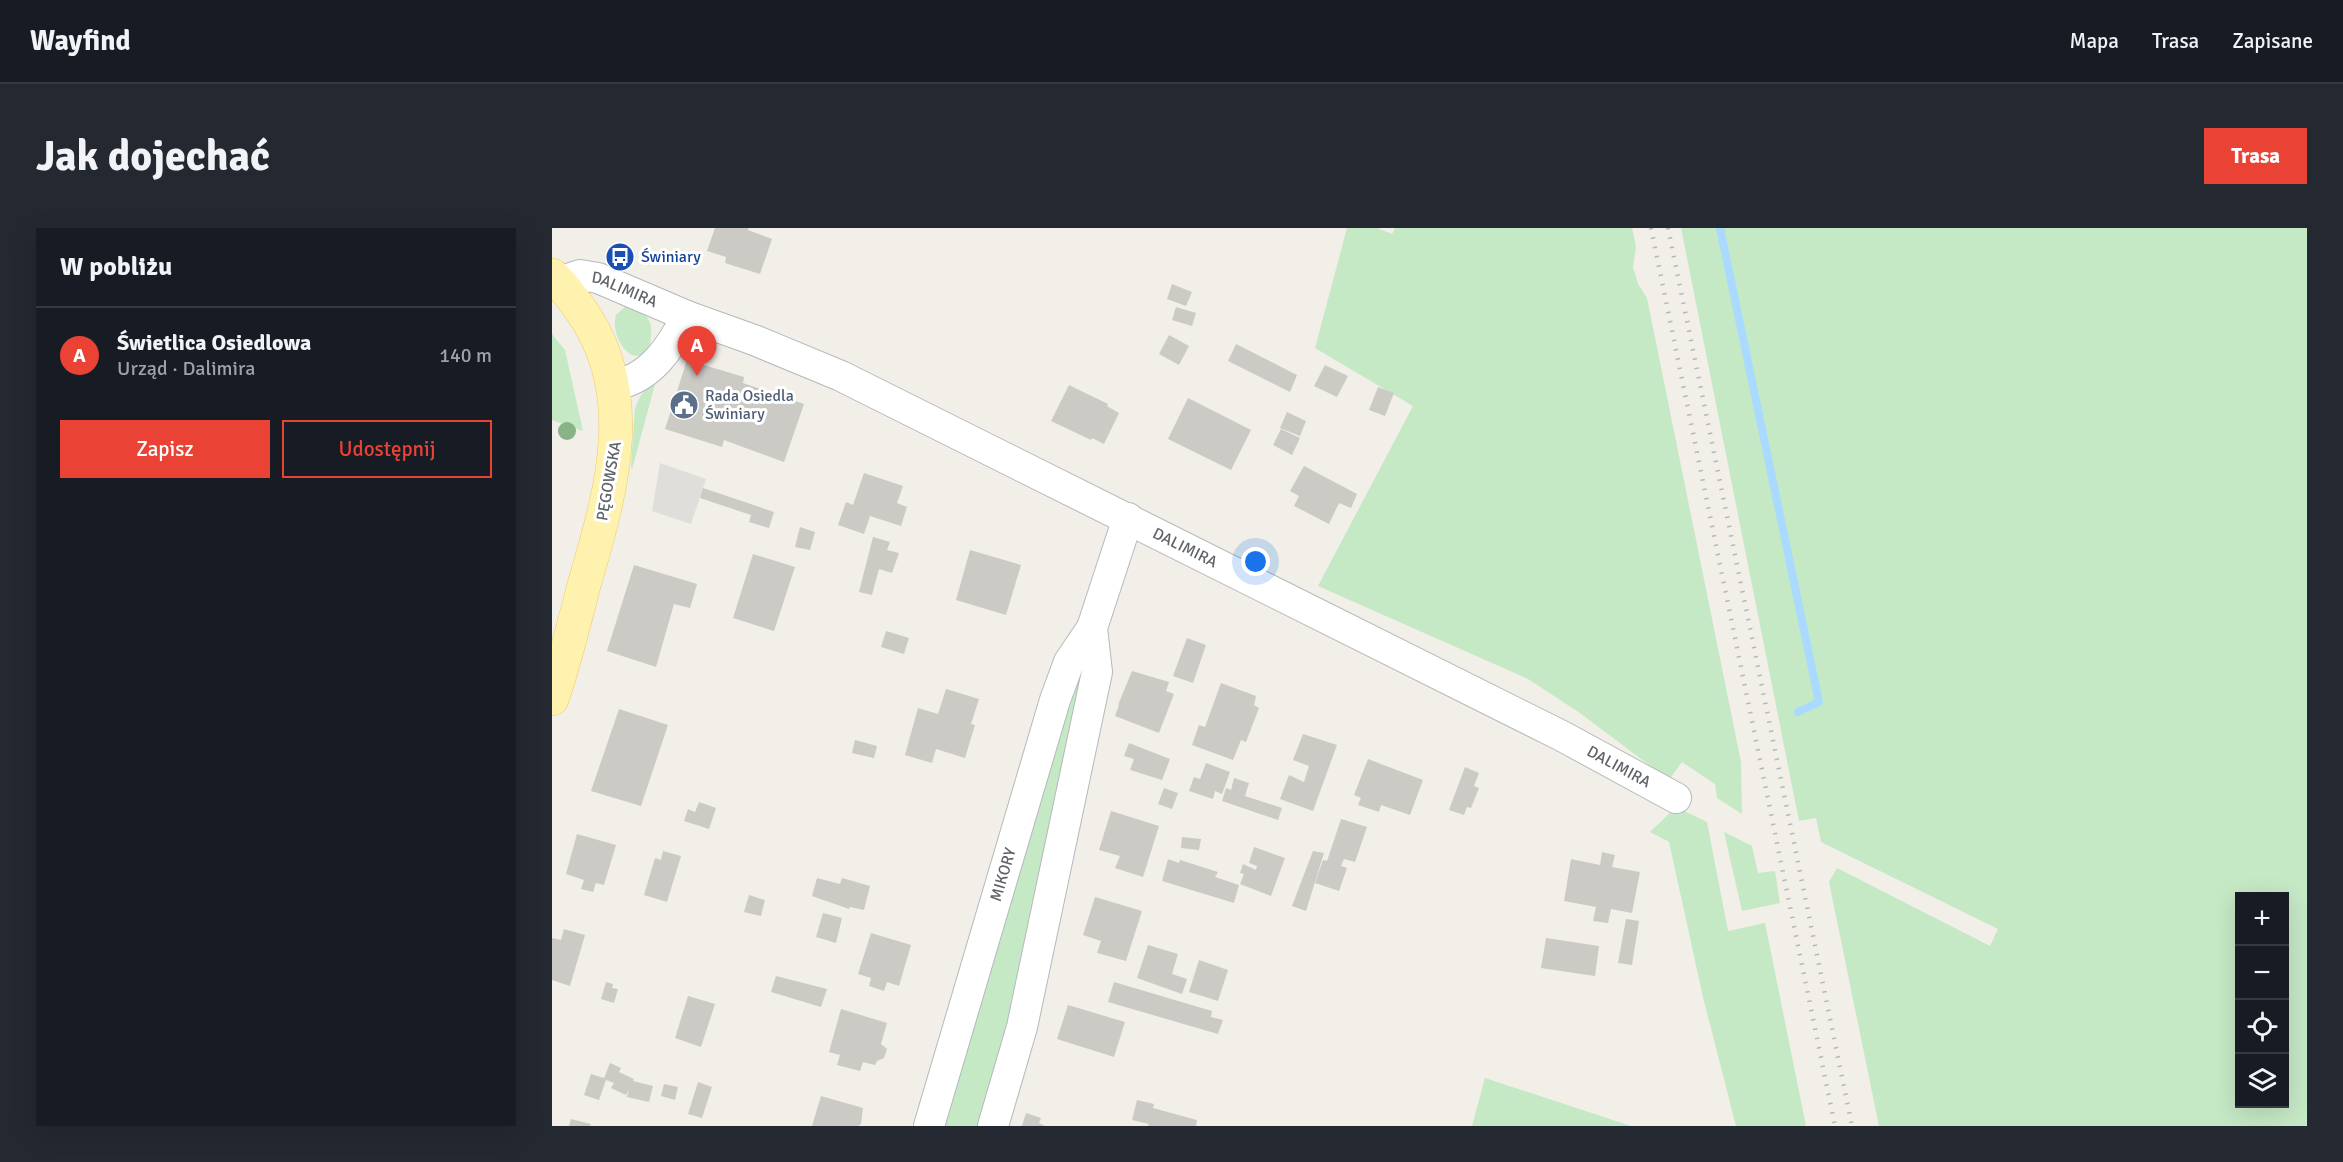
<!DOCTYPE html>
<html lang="pl">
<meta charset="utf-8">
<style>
:root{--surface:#171b24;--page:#242831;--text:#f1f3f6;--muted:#9ea1a6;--line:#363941;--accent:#ea4335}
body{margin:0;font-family:Signika,sans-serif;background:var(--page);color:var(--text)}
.controls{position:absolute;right:18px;bottom:18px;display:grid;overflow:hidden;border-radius:0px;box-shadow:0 6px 24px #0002}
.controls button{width:54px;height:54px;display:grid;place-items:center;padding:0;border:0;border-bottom:2px solid var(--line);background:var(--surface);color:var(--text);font:30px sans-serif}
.you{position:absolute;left:704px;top:334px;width:21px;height:21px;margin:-15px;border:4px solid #fff;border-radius:50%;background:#1a73e8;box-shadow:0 0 0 9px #1a73e833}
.badge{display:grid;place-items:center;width:39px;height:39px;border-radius:50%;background:var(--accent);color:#fff;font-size:20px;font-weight:700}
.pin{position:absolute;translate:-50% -50px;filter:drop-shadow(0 2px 3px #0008)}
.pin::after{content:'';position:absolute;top:32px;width:21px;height:18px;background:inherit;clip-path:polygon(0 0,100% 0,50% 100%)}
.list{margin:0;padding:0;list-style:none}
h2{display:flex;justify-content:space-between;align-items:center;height:78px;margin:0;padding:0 24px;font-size:26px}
h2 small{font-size:20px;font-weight:400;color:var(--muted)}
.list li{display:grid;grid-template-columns:39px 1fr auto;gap:18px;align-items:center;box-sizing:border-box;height:96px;padding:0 24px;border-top:2px solid var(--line)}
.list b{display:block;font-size:22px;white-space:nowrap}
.list p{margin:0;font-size:20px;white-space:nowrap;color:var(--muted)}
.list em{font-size:20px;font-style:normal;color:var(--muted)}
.actions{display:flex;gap:12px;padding:18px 24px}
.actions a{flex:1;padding:14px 0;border:2px solid var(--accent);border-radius:0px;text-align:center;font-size:21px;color:var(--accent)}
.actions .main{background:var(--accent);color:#fff}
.icon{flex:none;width:33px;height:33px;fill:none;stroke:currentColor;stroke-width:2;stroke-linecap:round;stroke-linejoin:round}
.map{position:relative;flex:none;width:1755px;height:898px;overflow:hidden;border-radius:0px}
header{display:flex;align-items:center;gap:36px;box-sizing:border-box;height:84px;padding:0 30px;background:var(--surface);border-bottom:2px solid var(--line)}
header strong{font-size:28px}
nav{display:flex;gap:33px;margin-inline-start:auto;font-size:21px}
.intro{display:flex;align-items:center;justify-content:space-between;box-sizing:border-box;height:144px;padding:0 36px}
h1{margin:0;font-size:42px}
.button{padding:15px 27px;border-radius:0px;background:var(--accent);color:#fff;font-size:21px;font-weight:700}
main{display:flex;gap:36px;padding:0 36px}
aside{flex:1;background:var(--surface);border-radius:0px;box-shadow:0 6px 24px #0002}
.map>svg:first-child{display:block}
.industrial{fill:#e0deda}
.green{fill:#c5e8c5;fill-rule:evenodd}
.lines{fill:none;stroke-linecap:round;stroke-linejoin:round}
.stream{stroke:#aadaff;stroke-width:8}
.building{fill:#cccac5}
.minor-casing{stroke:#b5b8bc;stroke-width:32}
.major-casing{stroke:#f2c960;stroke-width:34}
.minor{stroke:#fff;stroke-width:30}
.major{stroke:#fff2af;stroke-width:33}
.rail{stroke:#b6b7b8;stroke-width:4.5;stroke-dasharray:1.5 8;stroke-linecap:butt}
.tree{fill:#89b387}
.labels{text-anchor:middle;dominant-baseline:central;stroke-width:6;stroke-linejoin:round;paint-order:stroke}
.transit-label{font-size:16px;fill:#164399;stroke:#fff;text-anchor:start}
.street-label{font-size:16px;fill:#5f6368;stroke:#fff}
.service-label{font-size:16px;fill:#4e5e75;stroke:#fff;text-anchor:start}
</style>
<header>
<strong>Wayfind</strong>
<nav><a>Mapa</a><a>Trasa</a><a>Zapisane</a></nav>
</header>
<div class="intro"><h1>Jak dojechać</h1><a class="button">Trasa</a></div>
<main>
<aside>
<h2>W pobliżu<small></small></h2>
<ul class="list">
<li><span class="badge">A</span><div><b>Świetlica Osiedlowa</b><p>Urząd · Dalimira</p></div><em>140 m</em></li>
</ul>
<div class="actions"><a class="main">Zapisz</a><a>Udostępnij</a></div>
</aside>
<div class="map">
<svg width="1755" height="898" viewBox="0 0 1755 898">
<rect width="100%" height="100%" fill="#f1efe8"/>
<path class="industrial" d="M108,235L154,251L139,296L100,283Z"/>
<g class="green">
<path d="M795,0H825L840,6L843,0H1080L1084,19L1081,39L1086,56L1095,70L1189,534L1190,586L1165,570L1163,556L1130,534L1117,552L1028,485L976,451L766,358L861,178L763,120Z"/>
<path d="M1129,0H1755V898H1327L1277,654L1285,640L1438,718L1446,701L1269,614L1264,590L1247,593ZM1688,668H1732V876H1688Z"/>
<path d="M75,77C96,85 102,92 98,116C85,147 57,111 64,87Z"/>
<path d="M0,106L13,122L31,203L0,192Z"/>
<path d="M105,149L80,241L79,238L83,180L89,167Z"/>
<path d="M531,436L461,797L429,898H385L521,447Z"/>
<path d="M1124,579L1155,594L1176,703L1213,695L1254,898H1184L1151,769L1117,614L1098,604Z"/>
<path d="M1172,604L1200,618L1206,645L1223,643L1228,675L1190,683Z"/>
<path d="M933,850L1079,898H920Z"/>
</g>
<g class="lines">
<path class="stream" d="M1168,0L1267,474L1246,484"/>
</g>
<g class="building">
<path d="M163,0H197L196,2L220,11L208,46L173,35L174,29L155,23Z"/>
<path d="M620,56L640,64L634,78L615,71Z"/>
<path d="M624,79L644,85L640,98L620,92Z"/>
<path d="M617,107L637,118L627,137L607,126Z"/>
<path d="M684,116L745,147L738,164L676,133Z"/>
<path d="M135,132L192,149L191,155L252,176L232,234L172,212L170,219L113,201Z"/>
<path d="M773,137L796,148L785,169L762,158Z"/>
<path d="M517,157L556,176L555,178L567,185L552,216L540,210L539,212L499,193Z"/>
<path d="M826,159L842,165L833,188L817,182Z"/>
<path d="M636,170L699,202L679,242L616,211Z"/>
<path d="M735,184L754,193L748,208L728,200Z"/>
<path d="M729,201L748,210L740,227L721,217Z"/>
<path d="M752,238L805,266L799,280L787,275L777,296L742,278L747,268L738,263Z"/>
<path d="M312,245L351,258L345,275L355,279L349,298L318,288L312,306L286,297L294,274L301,277Z"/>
<path d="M151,260L222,284L217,300L197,294L199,287L148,270Z"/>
<path d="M248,299L263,304L258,322L243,319Z"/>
<path d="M321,309L338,314L335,322L347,325L340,345L327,341L320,367L307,364Z"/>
<path d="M418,322L469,337L454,387L404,372Z"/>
<path d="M201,326L243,339L222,403L181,390Z"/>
<path d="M82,337L145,356L138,380L122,376L104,439L55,423Z"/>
<path d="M334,403L357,410L352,426L329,419Z"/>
<path d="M635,410L654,417L641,455L621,448Z"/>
<path d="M580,443L617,454L614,463L622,466L607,505L563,488L567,477H566Z"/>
<path d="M669,455L704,468L702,477L707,480L694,514L689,512L681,532L640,517L647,497L653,499Z"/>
<path d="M394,461L427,471L419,496L423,497L413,530L384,521L380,535L353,527L366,480L386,486Z"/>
<path d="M67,481L116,497L89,578L39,563Z"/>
<path d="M751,506L785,517L761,583L728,571L737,547L752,554L757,538L741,532Z"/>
<path d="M303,512L325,518L322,530L300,525Z"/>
<path d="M577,515L618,531L610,552L578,542L582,531L572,528Z"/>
<path d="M816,531L871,552L858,587L829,577L827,584L806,577L809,570L802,567Z"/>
<path d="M654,535L678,544L670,566L663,563L661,571L637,563L642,549L648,551Z"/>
<path d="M913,539L927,545L922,558L927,560L919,580L915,579L912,587L897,582Z"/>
<path d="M682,550L697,555L693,568L730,580L726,592L670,573L674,560L679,562Z"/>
<path d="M612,560L626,565L620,581L606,576Z"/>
<path d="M147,574L164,580L157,601L132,593L136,581L143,584Z"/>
<path d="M559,583L607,598L591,649L563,640L568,628L547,622Z"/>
<path d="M789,591L815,599L803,634L792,631L789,638L795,640L787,663L763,655L771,632L775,633Z"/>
<path d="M25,606L64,617L52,657L44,655L41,664L29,661L32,652L14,646Z"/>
<path d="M630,609L649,611L647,622L629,620Z"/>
<path d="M702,619L733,630L719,668L688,656L692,646L688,645L691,636L704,642L705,638L697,635Z"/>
<path d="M111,623L129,628L115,674L92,667L103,630L109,632Z"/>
<path d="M761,623L772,625L754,683L740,678Z"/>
<path d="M1050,624L1063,627L1060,639L1088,644L1080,685L1059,681L1056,695L1041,693L1044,679L1012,673L1019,631L1048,637Z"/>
<path d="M616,631L627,635L628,632L666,644L663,649L687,657L682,675L610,653Z"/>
<path d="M265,650L288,656L290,650L318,658L312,682L298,679L297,681L260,668Z"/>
<path d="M197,667L213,672L209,688L192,684Z"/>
<path d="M543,669L590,683L574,733L545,725L549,713L531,707Z"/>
<path d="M271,685L290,690L284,715L264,709Z"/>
<path d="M1074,691L1087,693L1080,737L1066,735Z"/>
<path d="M12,701L33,707L18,758L0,752V710L9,712Z"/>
<path d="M319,705L359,717L347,758L335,754L332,763L317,758L319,750L306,746Z"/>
<path d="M994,710L1047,718L1043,748L989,740Z"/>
<path d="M596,717L626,726L620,746L635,751L630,766L585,750Z"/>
<path d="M647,732L676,742L666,773L637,764Z"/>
<path d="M224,748L275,761L269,779L219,764Z"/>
<path d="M54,754L61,756L60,760L66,761L62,775L49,771Z"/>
<path d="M562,754L660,783L659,789L671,792L666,806L556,774Z"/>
<path d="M136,768L163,776L149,819L123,810Z"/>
<path d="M516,777L573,794L562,829L505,811Z"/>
<path d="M289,781L335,795L329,816L335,821L332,830L325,833L323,837L311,834L308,843L285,837L288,827L277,824Z"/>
<path d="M58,835L69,840L67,844L82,851L81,853L101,858L97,874L75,869L77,862L74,867L59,860L62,855L54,852L47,872L32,867L39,846L52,850Z"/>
<path d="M146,854L160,859L150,890L136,886Z"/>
<path d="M112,856L126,859L123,872L109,868Z"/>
<path d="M269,868L311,880L309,896L306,898H260Z"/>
<path d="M585,872L602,876L601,880L645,892L644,898H596L597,896L580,892Z"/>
<path d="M474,885L489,890L487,895L493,898H470Z"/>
<path d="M19,891L39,896L38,898H17Z"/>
</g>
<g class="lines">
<g class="minor-casing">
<g id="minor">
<path id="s1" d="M7,54L28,47L46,50L135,88L202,112L289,148L1010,508L1124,570"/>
<path d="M61,157C98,152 119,119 135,88"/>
<path id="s2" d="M377,898L503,472L517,434L540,400"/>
<path d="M441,898L470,799L545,444L540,400L576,290"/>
</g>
</g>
<g class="major-casing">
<path id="major" d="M0,47C10,56 18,67 26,78C90,164 59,264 32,357C22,395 13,434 0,471"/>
</g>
<use href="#minor" class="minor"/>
<use href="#major" class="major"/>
<g class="rail">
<path d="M1099,0L1283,898"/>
<path d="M1116,0L1300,898"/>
</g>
</g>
<circle class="tree" cx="15" cy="203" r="9"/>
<defs>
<g id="bus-disc" transform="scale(1.5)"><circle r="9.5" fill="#1a4fb4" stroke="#fff"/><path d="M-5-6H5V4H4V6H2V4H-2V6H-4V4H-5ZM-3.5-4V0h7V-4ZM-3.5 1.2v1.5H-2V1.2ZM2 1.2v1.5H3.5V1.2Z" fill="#fff"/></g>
<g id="civic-disc" transform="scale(1.5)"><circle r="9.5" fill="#5c6f8a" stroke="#fff"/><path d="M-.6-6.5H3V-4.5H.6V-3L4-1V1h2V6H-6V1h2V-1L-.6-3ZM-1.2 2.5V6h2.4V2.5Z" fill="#fff"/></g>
</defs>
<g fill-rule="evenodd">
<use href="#bus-disc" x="68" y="29"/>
<use href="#civic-disc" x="132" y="177"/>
</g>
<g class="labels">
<g class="transit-label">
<text x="89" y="29">Świniary</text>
</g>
<g class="street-label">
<text stroke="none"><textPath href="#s1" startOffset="69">DALIMIRA</textPath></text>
<text transform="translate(57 253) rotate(-80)">PĘGOWSKA</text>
<text stroke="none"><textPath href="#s1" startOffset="687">DALIMIRA</textPath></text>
<text stroke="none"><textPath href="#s1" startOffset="1173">DALIMIRA</textPath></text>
<text stroke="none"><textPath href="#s2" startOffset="262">MIKORY</textPath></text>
</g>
<g class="service-label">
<text x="153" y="168">Rada Osiedla<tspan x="153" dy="18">Świniary</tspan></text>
</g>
</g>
</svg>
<div class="controls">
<button>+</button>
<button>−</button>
<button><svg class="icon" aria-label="locate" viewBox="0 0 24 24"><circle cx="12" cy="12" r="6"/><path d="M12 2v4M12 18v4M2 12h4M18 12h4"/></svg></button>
<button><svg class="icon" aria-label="layers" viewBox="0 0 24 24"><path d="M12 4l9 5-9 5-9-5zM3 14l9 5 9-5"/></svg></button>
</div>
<div class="you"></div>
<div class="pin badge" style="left:145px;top:148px">A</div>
</div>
</main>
